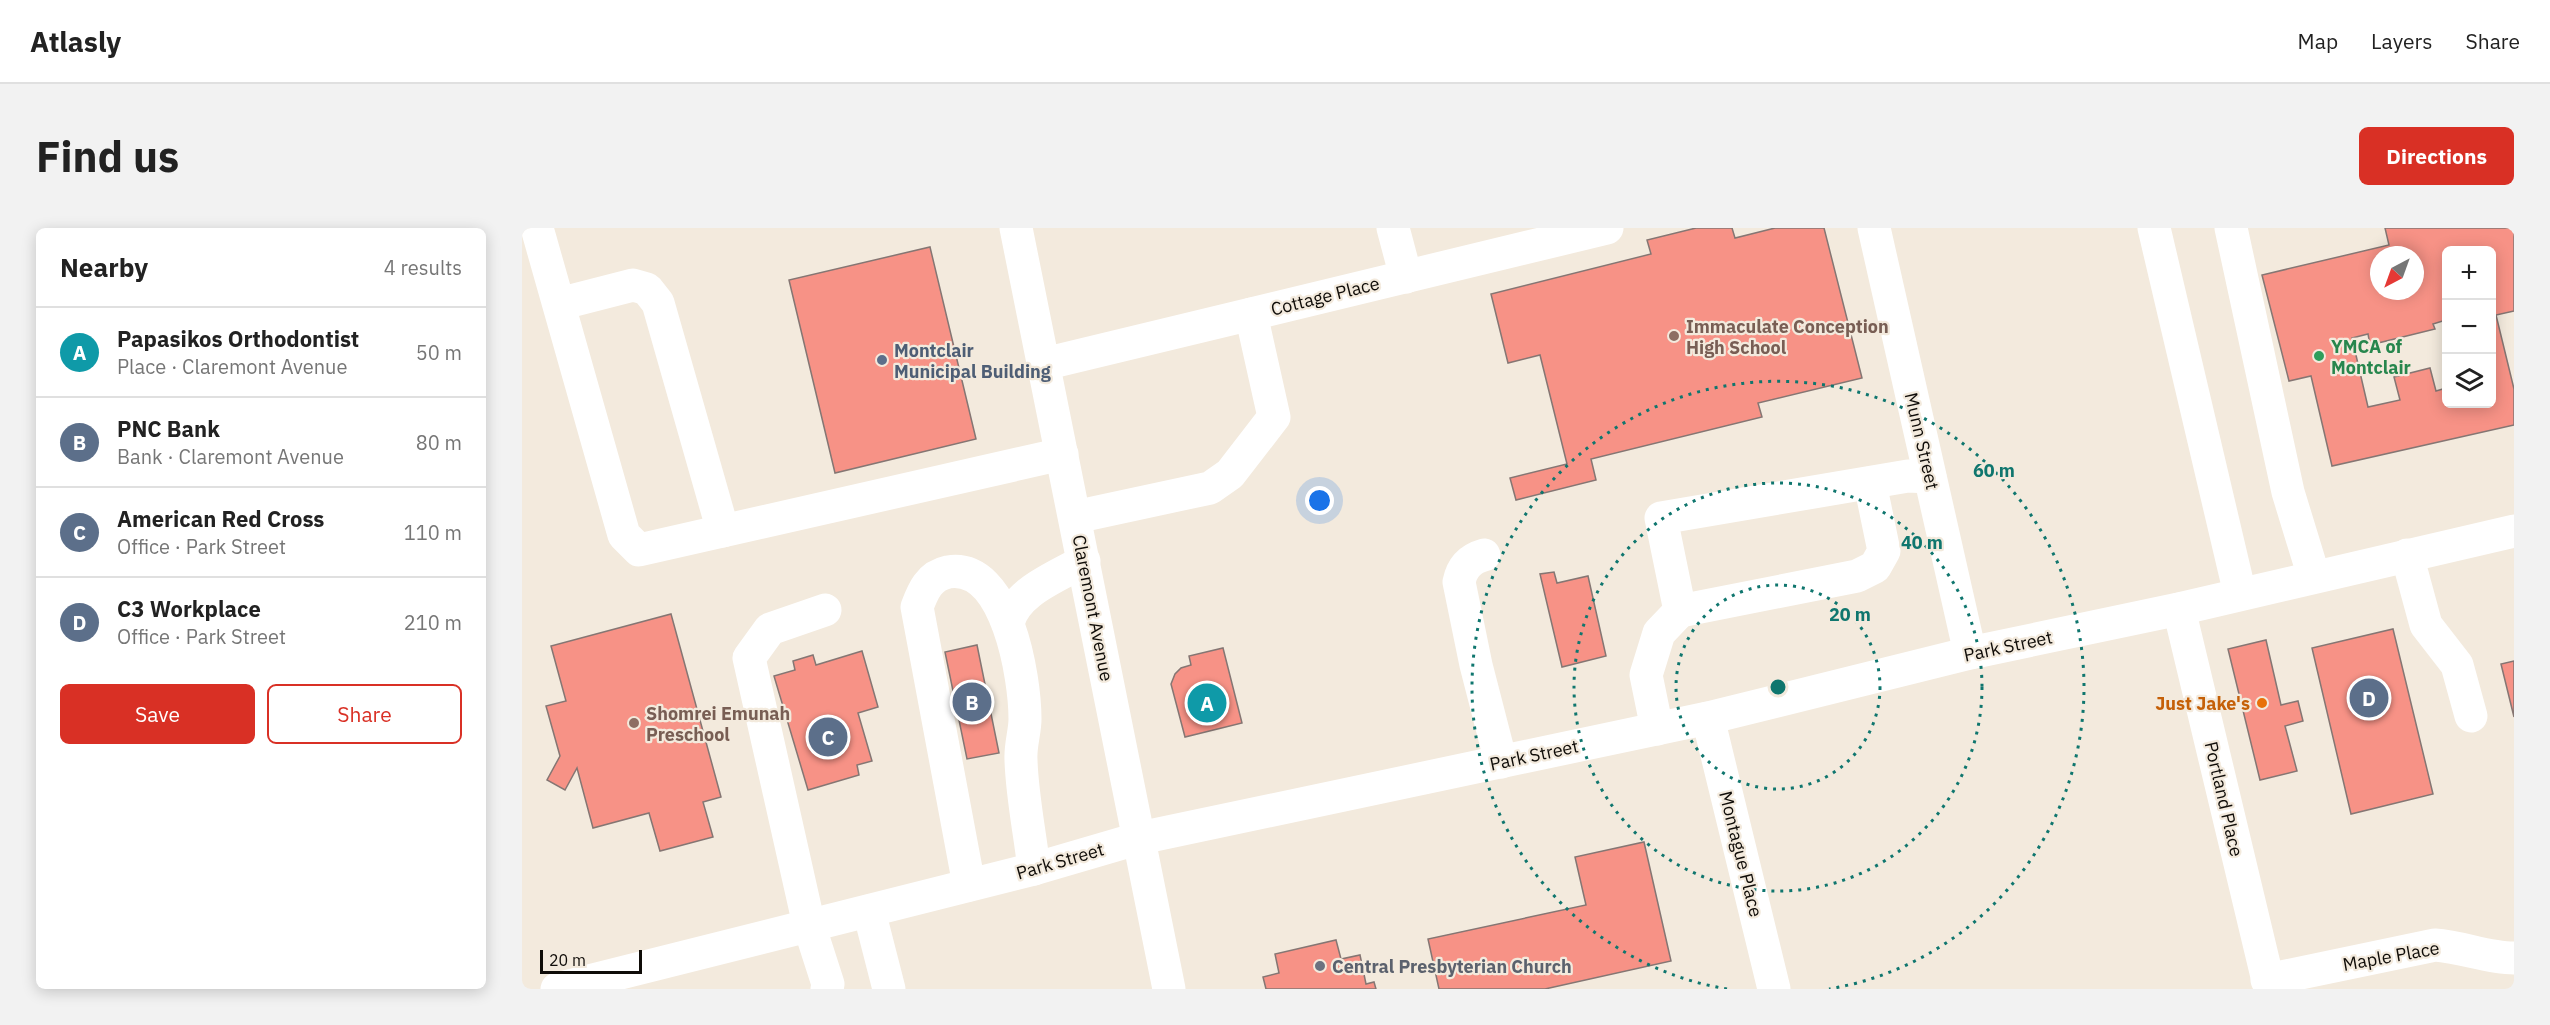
<!DOCTYPE html>
<meta charset="utf-8">
<style>
:root{--surface:#fff;--page:#f2f2f2;--text:#222;--muted:#767676;--line:#e0e0e0;--accent:#d93025}
body{margin:0;font-family:"IBM Plex Sans",sans-serif;background:var(--page);color:var(--text)}
.controls{position:absolute;right:18px;top:18px;display:grid;overflow:hidden;border-radius:9px;box-shadow:0 3px 15px #0003}
.controls button{width:54px;height:54px;display:grid;place-items:center;padding:0;border:0;border-bottom:2px solid var(--line);background:var(--surface);color:var(--text);font:30px sans-serif}
.compass{position:absolute;left:1848px;top:18px;width:54px;height:54px;border-radius:50%;background:var(--surface);box-shadow:0 3px 15px #0003;rotate:221deg}
.scale{position:absolute;left:18px;bottom:15px;width:102px;box-sizing:border-box;padding-left:6px;border:3px solid #0f0c08;border-top:0;font-size:16px;line-height:21px;white-space:nowrap;color:#0f0c08;-webkit-text-stroke:4px #f3eadd;paint-order:stroke}
.you{position:absolute;left:798px;top:273px;width:21px;height:21px;margin:-15px;border:4px solid #fff;border-radius:50%;background:#1a73e8;box-shadow:0 0 0 9px #1a73e833}
.badge{display:grid;place-items:center;width:39px;height:39px;border-radius:50%;background:var(--accent);color:#fff;font-size:20px;font-weight:700}
.pin{position:absolute;translate:-50% -50%;border:3px solid #fff;box-shadow:0 2px 6px #0006}
.list{margin:0;padding:0;list-style:none}
h2{display:flex;justify-content:space-between;align-items:center;height:78px;margin:0;padding:0 24px;font-size:26px}
h2 small{font-size:20px;font-weight:400;color:var(--muted)}
.list li{display:grid;grid-template-columns:39px 1fr auto;gap:18px;align-items:center;box-sizing:border-box;height:90px;padding:0 24px;border-top:2px solid var(--line)}
.list b{display:block;font-size:22px;white-space:nowrap}
.list p{margin:0;font-size:20px;white-space:nowrap;color:var(--muted)}
.list em{font-size:20px;font-style:normal;color:var(--muted)}
.actions{display:flex;gap:12px;padding:18px 24px}
.actions a{flex:1;padding:14px 0;border:2px solid var(--accent);border-radius:9px;text-align:center;font-size:21px;color:var(--accent)}
.actions .main{background:var(--accent);color:#fff}
.icon{flex:none;width:33px;height:33px;fill:none;stroke:currentColor;stroke-width:2;stroke-linecap:round;stroke-linejoin:round}
.map{position:relative;flex:none;width:1992px;height:761px;overflow:hidden;border-radius:9px}
header{display:flex;align-items:center;gap:36px;box-sizing:border-box;height:84px;padding:0 30px;background:var(--surface);border-bottom:2px solid var(--line)}
header strong{font-size:28px}
nav{display:flex;gap:33px;margin-inline-start:auto;font-size:21px}
.intro{display:flex;align-items:center;justify-content:space-between;box-sizing:border-box;height:144px;padding:0 36px}
h1{margin:0;font-size:42px}
.button{padding:15px 27px;border-radius:9px;background:var(--accent);color:#fff;font-size:21px;font-weight:700}
main{display:flex;gap:36px;padding:0 36px}
aside{flex:1;background:var(--surface);border-radius:9px;box-shadow:0 3px 15px #0003}
.map>svg:first-child{display:block}
.building{fill:#f79286;stroke:#857673;stroke-width:1.5;fill-rule:evenodd}
.lines{fill:none;stroke-linecap:round;stroke-linejoin:round}
.minor{stroke:#fff;stroke-width:33}
.ring{fill:none;stroke:#0f766e;stroke-width:3;stroke-dasharray:3 6}
.education-dot{fill:#8d6e63;stroke:#f3eadd;stroke-width:2}
.leisure-dot{fill:#2e9e5b;stroke:#f3eadd;stroke-width:2}
.service-dot{fill:#5c6f8a;stroke:#f3eadd;stroke-width:2}
.food-dot{fill:#e8710a;stroke:#f3eadd;stroke-width:2}
.worship-dot{fill:#6b7280;stroke:#f3eadd;stroke-width:2}
.labels{text-anchor:middle;dominant-baseline:central;stroke-width:4.5;stroke-linejoin:round;paint-order:stroke}
.street-label{font-size:18px;fill:#0f0c08;stroke:#f3eadd}
.education-label{font-size:18px;font-weight:bold;fill:#785e54;stroke:#f3eadd;text-anchor:start}
.leisure-label{font-size:18px;font-weight:bold;fill:#27864d;stroke:#f3eadd;text-anchor:start}
.service-label{font-size:18px;font-weight:bold;fill:#4e5e75;stroke:#f3eadd;text-anchor:start}
.food-label{font-size:18px;font-weight:bold;fill:#c56008;stroke:#f3eadd;text-anchor:end}
.worship-label{font-size:18px;font-weight:bold;fill:#5b616d;stroke:#f3eadd;text-anchor:start}
.centre{fill:#0f766e;stroke:#f3eadd;stroke-width:3}
.ring-label{font-size:18px;text-anchor:middle;font-weight:bold;fill:#0f766e;stroke:#f3eadd;stroke-width:4.5;stroke-linejoin:round;paint-order:stroke}
</style>
<header>
<strong>Atlasly</strong>
<nav><a>Map</a><a>Layers</a><a>Share</a></nav>
</header>
<div class="intro"><h1>Find us</h1><a class="button">Directions</a></div>
<main>
<aside>
<h2>Nearby<small>4 results</small></h2>
<ul class="list">
<li><span class="badge" style="background:#0f9aa8">A</span><div><b>Papasikos Orthodontist</b><p>Place · Claremont Avenue</p></div><em>50 m</em></li>
<li><span class="badge" style="background:#5c6f8a">B</span><div><b>PNC Bank</b><p>Bank · Claremont Avenue</p></div><em>80 m</em></li>
<li><span class="badge" style="background:#5c6f8a">C</span><div><b>American Red Cross</b><p>Office · Park Street</p></div><em>110 m</em></li>
<li><span class="badge" style="background:#5c6f8a">D</span><div><b>C3 Workplace</b><p>Office · Park Street</p></div><em>210 m</em></li>
</ul>
<div class="actions"><a class="main">Save</a><a>Share</a></div>
</aside>
<div class="map">
<svg width="1992" height="761" viewBox="0 0 1992 761">
<rect width="100%" height="100%" fill="#f3eadd"/>
<g class="building">
<path d="M1174,0H1210L1213,10L1253,0H1302L1340,150L1236,175L1240,189L1069,231L1074,252L994,272L988,250L1045,236L1018,127L986,135L969,66L1129,26L1125,12Z"/>
<path d="M1863,0H1992V83L1974,87L1992,161V197L1810,238L1789,148L1767,153L1740,47L1867,17ZM1924,22H1970V176H1924V160L1914,163L1908,140L1872,149L1878,172L1846,179L1830,110L1846,106L1848,117L1913,101L1911,96L1924,92ZM1857,27H1893V63H1857Z"/>
<path d="M408,19L454,211L313,245L267,52Z"/>
<path d="M1032,344L1035,355L1066,348L1084,428L1040,439L1018,346Z"/>
<path d="M149,386L199,569L181,574L191,609L138,623L127,585L71,600L55,540L43,562L25,552L38,528L24,478L44,473L29,418Z"/>
<path d="M1871,401L1911,566L1829,586L1790,420Z"/>
<path d="M1744,412L1759,477L1776,473L1781,493L1763,498L1775,543L1738,552L1706,421Z"/>
<path d="M455,417L477,525L445,531L423,424Z"/>
<path d="M701,420L720,495L663,509L649,456L653,446L659,440L669,437L667,428Z"/>
<path d="M340,423L356,479L336,485L350,533L335,537L337,547L286,562L252,448L273,442L271,433L291,427L294,437Z"/>
<path d="M1992,433V489L1979,436Z"/>
<path d="M1122,614L1149,733L1023,761H917L906,711L1064,677L1053,629Z"/>
<path d="M814,712L819,731L838,727L844,756L852,754L854,761H744L741,749L757,745L753,726Z"/>
</g>
<g class="lines">
<g class="minor">
<path d="M15,0L102,307L117,322L540,226"/>
<path d="M494,0L647,761"/>
<path d="M871,0L884,49"/>
<path d="M1352,0L1448,425"/>
<path d="M1632,0L1718,366"/>
<path d="M1709,0L1766,264L1792,349"/>
<path d="M37,76L111,57L125,61L136,75L201,303"/>
<path d="M522,136L1085,0"/>
<path d="M553,289L688,260L708,246L752,189L729,86"/>
<path d="M962,327C948,331 940,339 937,354L954,437L979,534"/>
<path d="M1885,327L1904,397L1935,437L1949,488"/>
<path d="M1657,381L1748,761"/>
<path d="M303,382L248,401L227,430L287,697L306,756L305,761"/>
<path d="M1158,383L1335,348L1353,339L1362,323L1348,255"/>
<path d="M486,395C494,363 535,349 562,333"/>
<path d="M1186,490L1252,761"/>
<path d="M1135,501L1124,447L1137,405L1158,383L1139,290L1386,248L1408,249"/>
<path d="M447,657L395,379C401,363 407,348 426,344C485,334 503,450 503,491C503,504 498,518 499,532C500,568 508,605 512,641"/>
<path d="M347,683L367,761"/>
<path d="M1745,752L1913,717C1941,719 1965,730 1992,730"/>
<path d="M35,761L512,641L618,610L1186,490L1448,425L1657,381L1992,303"/>
</g>
</g>
<g class="ring">
<circle cx="1256" cy="459" r="102"/>
<circle cx="1256" cy="459" r="204"/>
<path d="M1205 761A306 306 0 1 1 1307 761"/>
</g>
<g class="education-dot">
<circle cx="1152" cy="108" r="6"/>
<circle cx="112" cy="495" r="6"/>
</g>
<circle class="leisure-dot" cx="1797" cy="128" r="6"/>
<circle class="service-dot" cx="360" cy="132" r="6"/>
<circle class="food-dot" cx="1740" cy="475" r="6"/>
<circle class="worship-dot" cx="798" cy="738" r="6"/>
<g class="labels">
<g class="street-label">
<text transform="translate(803 68) rotate(-14)">Cottage Place</text>
<text transform="translate(1400 213) rotate(77)">Munn Street</text>
<text transform="translate(571 380) rotate(79)">Claremont Avenue</text>
<text transform="translate(1486 418) rotate(-12)">Park Street</text>
<text transform="translate(1012 527) rotate(-12)">Park Street</text>
<text transform="translate(1702 571) rotate(77)">Portland Place</text>
<text transform="translate(1219 626) rotate(76)">Montague Place</text>
<text transform="translate(538 633) rotate(-16)">Park Street</text>
<text transform="translate(1869 728) rotate(-10)">Maple Place</text>
</g>
<g class="education-label">
<text x="1164" y="98">Immaculate Conception<tspan x="1164" dy="21">High School</tspan></text>
<text x="124" y="485">Shomrei Emunah<tspan x="124" dy="21">Preschool</tspan></text>
</g>
<g class="leisure-label">
<text x="1809" y="118">YMCA of<tspan x="1809" dy="21">Montclair</tspan></text>
</g>
<g class="service-label">
<text x="372" y="122">Montclair<tspan x="372" dy="21">Municipal Building</tspan></text>
</g>
<g class="food-label">
<text x="1728" y="475">Just Jake's</text>
</g>
<g class="worship-label">
<text x="810" y="738">Central Presbyterian Church</text>
</g>
</g>
<circle cx="1256" cy="459" r="9" class="centre"/>
<g class="ring-label">
<text x="1472" y="249">60 m</text>
<text x="1400" y="321">40 m</text>
<text x="1328" y="393">20 m</text>
</g>
</svg>
<div class="controls">
<button>+</button>
<button>−</button>
<button><svg class="icon" aria-label="layers" viewBox="0 0 24 24"><path d="M12 4l9 5-9 5-9-5zM3 14l9 5 9-5"/></svg></button>
</div>
<svg class="compass" viewBox="-18 -18 36 36"><path d="M0-13l5 13h-10z" fill="#e53935"/><path d="M0 13l5-13h-10z" fill="#767676"/></svg>
<div class="scale">20 m</div>
<div class="you"></div>
<div class="pin badge" style="left:685px;top:475px;background:#0f9aa8">A</div>
<div class="pin badge" style="left:450px;top:474px;background:#5c6f8a">B</div>
<div class="pin badge" style="left:306px;top:509px;background:#5c6f8a">C</div>
<div class="pin badge" style="left:1847px;top:470px;background:#5c6f8a">D</div>
</div>
</main>
